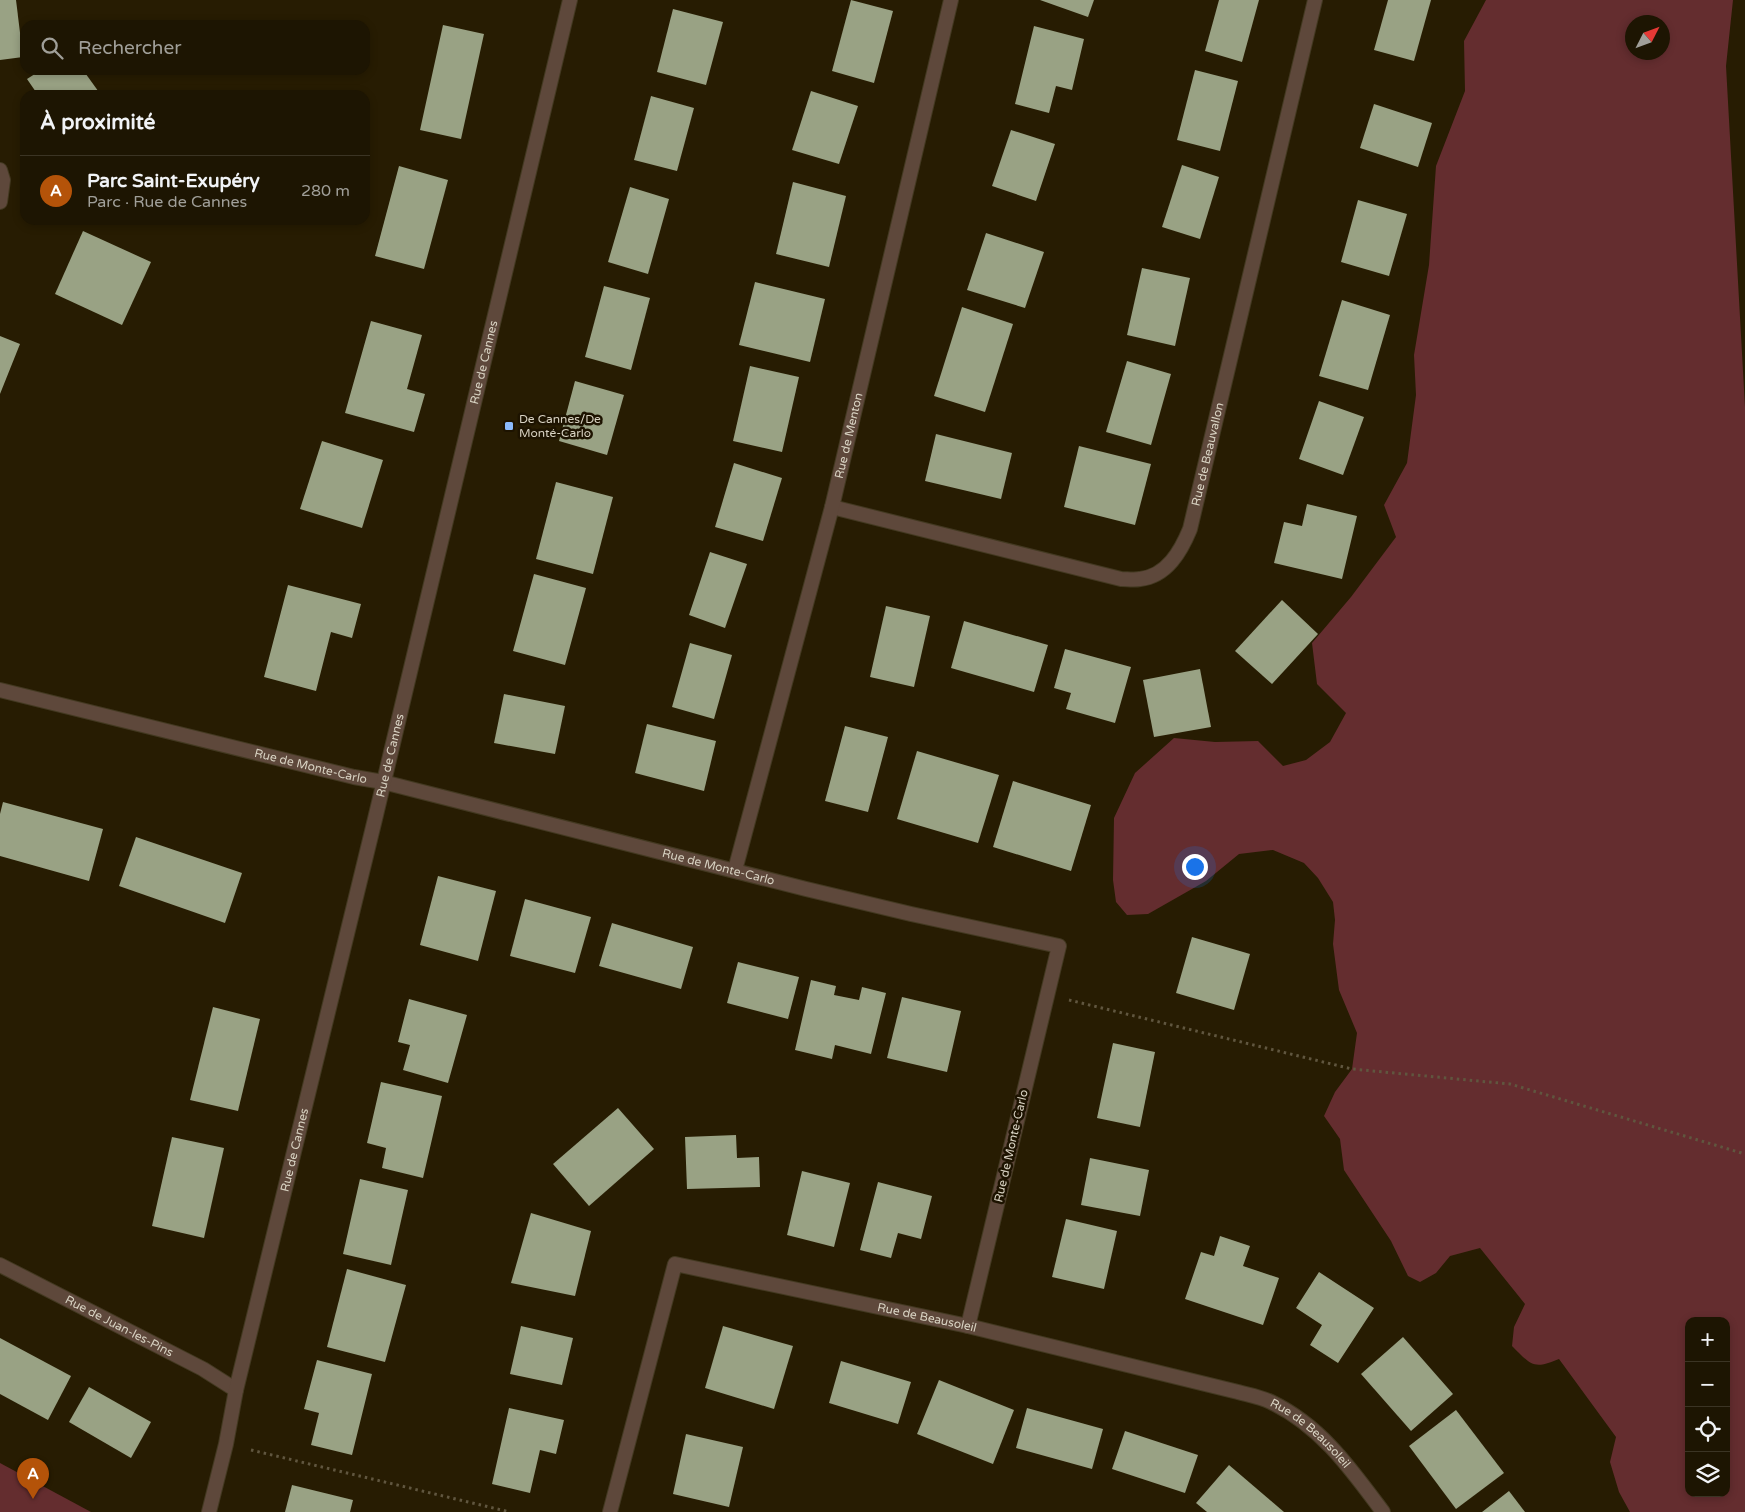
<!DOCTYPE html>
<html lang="fr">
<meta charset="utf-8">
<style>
:root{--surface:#1d1502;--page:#2a2211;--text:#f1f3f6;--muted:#a09f99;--line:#3b3424;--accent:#b45309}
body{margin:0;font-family:"Varela Round",sans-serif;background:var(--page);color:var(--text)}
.controls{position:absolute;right:15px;bottom:15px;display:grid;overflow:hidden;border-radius:10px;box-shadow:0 2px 8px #0003}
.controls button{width:45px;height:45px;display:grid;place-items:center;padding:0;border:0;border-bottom:1px solid var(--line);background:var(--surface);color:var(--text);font:25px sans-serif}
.compass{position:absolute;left:1625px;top:15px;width:45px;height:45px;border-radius:50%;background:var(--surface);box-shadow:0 2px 8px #0003;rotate:48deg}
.you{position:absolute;left:1194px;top:866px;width:18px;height:18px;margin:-12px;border:4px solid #fff;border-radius:50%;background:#1a73e8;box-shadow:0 0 0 8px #1a73e833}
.badge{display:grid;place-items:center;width:32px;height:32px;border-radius:50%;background:var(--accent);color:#fff;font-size:16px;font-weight:700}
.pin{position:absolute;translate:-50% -41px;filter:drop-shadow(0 1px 2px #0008)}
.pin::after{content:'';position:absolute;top:26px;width:18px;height:15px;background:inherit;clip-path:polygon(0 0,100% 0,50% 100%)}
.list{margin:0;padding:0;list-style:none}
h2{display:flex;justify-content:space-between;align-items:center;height:65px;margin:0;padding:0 20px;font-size:21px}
h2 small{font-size:16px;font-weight:400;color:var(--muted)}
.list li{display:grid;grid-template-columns:32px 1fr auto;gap:15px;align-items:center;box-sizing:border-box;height:70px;padding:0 20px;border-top:1px solid var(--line)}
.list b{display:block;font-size:19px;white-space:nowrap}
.list p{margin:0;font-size:16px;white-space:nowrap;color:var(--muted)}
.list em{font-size:16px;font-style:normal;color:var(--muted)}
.icon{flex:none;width:28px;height:28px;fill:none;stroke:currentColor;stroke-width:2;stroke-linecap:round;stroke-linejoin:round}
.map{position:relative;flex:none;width:1745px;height:1512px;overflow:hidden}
.search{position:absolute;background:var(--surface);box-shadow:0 2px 8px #0003;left:20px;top:20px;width:350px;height:55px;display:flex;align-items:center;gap:12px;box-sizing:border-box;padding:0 18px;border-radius:15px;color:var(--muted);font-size:19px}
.panel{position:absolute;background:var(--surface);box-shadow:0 2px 8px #0003;left:20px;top:90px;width:350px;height:135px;border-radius:15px}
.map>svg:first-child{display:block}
.green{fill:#642d2f;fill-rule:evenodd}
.building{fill:#99a284}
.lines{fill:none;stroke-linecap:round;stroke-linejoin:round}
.minor-casing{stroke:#433921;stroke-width:16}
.tertiary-casing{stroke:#433921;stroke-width:16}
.path{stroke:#60563f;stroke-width:3;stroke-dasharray:2.5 4;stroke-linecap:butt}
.minor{stroke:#5e483b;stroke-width:14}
.tertiary{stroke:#5e483b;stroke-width:14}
.poi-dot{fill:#8bbafc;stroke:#1d1300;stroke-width:2}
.labels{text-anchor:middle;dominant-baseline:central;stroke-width:5;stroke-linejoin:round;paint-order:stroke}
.street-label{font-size:12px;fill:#d8d2c2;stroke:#1d1300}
.poi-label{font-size:12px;fill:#d8d2c2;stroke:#1d1300;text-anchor:start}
</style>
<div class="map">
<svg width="1745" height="1512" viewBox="0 0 1745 1512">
<rect width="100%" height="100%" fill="#271c02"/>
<g class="green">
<path d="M1486,0H1733L1726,66L1745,407V1512H1630L1619,1492L1610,1462L1616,1437L1559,1359C1533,1370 1531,1365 1512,1346L1514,1327L1525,1304L1480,1248L1450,1256L1436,1273L1420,1282L1408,1276L1391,1241L1344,1170L1340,1139L1324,1116L1335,1092L1352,1069L1357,1033L1339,990L1333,944L1335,920L1333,902L1318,878L1304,863L1273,850L1239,854L1206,881L1148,914L1127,915L1116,902L1113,880L1114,818L1135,773L1174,738L1215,742L1258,741L1283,766L1306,760L1330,742L1346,713L1317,684L1312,643L1351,597L1396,537L1384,505L1407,463L1416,395L1414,355L1429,265L1436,166L1465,91L1464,41ZM1632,22H1662V52H1632ZM1689,1321H1726V1493H1689Z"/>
<path d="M0,1463L91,1512H0Z"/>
</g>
<g class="building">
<path d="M0,0H16L23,57L0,60Z"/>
<path d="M851,0L893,11L874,83L832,71Z"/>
<path d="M1040,0H1094L1088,17Z"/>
<path d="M1219,0H1259L1242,62L1205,51Z"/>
<path d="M1388,0H1431L1414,61L1374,50Z"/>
<path d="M673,9L723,22L706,85L657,72Z"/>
<path d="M443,25L484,34L461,139L420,130Z"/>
<path d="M1034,26L1084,39L1072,90L1056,86L1049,113L1015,104Z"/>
<path d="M41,70H83L101,95H38L27,79Z"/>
<path d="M1195,70L1238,81L1220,151L1177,140Z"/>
<path d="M811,91L858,106L839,164L792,150Z"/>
<path d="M651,96L694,108L677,171L634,160Z"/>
<path d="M1374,104L1432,123L1418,167L1360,148Z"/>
<path d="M1011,130L1055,144L1036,201L992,186Z"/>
<path d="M1182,165L1219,177L1200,239L1162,227Z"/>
<path d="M399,166L448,180L424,269L375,256Z"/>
<path d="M793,182L846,196L829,267L776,254Z"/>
<path d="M630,187L669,199L648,274L608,262Z"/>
<path d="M1358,200L1407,214L1389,276L1341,262Z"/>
<path d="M83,231L151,262L122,325L55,294Z"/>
<path d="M986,233L1044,252L1025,308L967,290Z"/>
<path d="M1142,268L1190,278L1175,346L1127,335Z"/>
<path d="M755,282L825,299L810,362L739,345Z"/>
<path d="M604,286L650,298L631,370L585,357Z"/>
<path d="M1342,300L1390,315L1368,390L1319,376Z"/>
<path d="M962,307L1013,324L985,412L934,396Z"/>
<path d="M371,321L422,335L407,389L425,394L414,432L345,413Z"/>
<path d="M0,336L20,344L0,394Z"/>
<path d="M1127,361L1171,374L1151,445L1106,432Z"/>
<path d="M750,366L799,377L782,452L733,441Z"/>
<path d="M575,381L624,395L607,455L559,441Z"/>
<path d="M1319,401L1364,417L1343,475L1299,459Z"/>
<path d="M936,434L1012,453L1001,499L925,481Z"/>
<path d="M322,441L383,460L362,528L300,509Z"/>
<path d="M1079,446L1151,464L1135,525L1064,507Z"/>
<path d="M734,463L782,478L763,541L715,527Z"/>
<path d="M556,482L613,497L593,574L536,559Z"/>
<path d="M1307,504L1357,516L1342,579L1274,563L1284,522L1302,526Z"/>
<path d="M710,552L747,564L725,628L689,615Z"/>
<path d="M534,574L586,588L565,665L513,651Z"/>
<path d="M288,585L361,604L352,638L331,632L316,691L264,677Z"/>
<path d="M1282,600L1318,634L1272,684L1235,651Z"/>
<path d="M886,606L930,616L914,687L870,677Z"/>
<path d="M964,621L1048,645L1034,692L951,668Z"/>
<path d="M690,643L732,655L714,719L672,707Z"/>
<path d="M1065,649L1131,667L1115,723L1066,709L1071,693L1054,688Z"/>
<path d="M1200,669L1211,727L1154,737L1143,680Z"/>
<path d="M504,694L565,706L555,754L494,743Z"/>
<path d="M647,724L716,741L704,791L635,773Z"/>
<path d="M845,726L888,737L868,812L825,801Z"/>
<path d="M917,751L999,775L978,843L897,819Z"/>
<path d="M1013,781L1091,805L1071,871L993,847Z"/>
<path d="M3,802L103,829L89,881L0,856V814Z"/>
<path d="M136,837L242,873L225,923L119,886Z"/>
<path d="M438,876L496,891L478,961L420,945Z"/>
<path d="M525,899L591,917L575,973L510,956Z"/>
<path d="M612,923L693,947L681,989L599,966Z"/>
<path d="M1192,937L1250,954L1234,1010L1176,993Z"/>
<path d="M738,962L799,977L788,1019L727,1003Z"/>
<path d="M811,980L836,986L834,995L859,1000L862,987L886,993L871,1054L835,1045L832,1059L795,1050Z"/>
<path d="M902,997L961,1011L947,1072L887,1058Z"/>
<path d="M409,999L467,1015L448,1083L403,1070L410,1045L398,1042Z"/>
<path d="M213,1007L260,1019L238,1111L190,1100Z"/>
<path d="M1113,1043L1155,1052L1140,1127L1097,1118Z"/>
<path d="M381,1082L442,1096L423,1178L382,1168L386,1148L367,1143Z"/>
<path d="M618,1108L654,1149L589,1206L553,1164Z"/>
<path d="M736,1135L737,1158L759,1157L760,1187L687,1189L685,1137Z"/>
<path d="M172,1137L224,1148L204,1238L152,1226Z"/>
<path d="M1090,1158L1149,1170L1140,1216L1081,1205Z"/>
<path d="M802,1171L850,1183L834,1247L787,1235Z"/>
<path d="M360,1179L408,1190L391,1265L343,1254Z"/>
<path d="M878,1182L932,1196L921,1239L898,1233L891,1258L860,1250Z"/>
<path d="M531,1213L591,1231L575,1296L511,1283Z"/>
<path d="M1066,1219L1117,1231L1104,1289L1052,1277Z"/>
<path d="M1220,1236L1250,1246L1243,1266L1279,1278L1263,1325L1185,1299L1201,1252L1214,1256Z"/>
<path d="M347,1269L406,1285L385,1362L327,1347Z"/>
<path d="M1319,1272L1374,1308L1338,1363L1310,1345L1322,1325L1296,1308Z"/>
<path d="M521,1326L573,1338L562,1385L510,1374Z"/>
<path d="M723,1326L793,1346L774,1409L705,1388Z"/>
<path d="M1403,1337L1453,1394L1411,1431L1361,1374Z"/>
<path d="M0,1338L71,1376L48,1420L0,1394Z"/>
<path d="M317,1360L372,1374L352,1455L311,1445L319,1413L304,1409Z"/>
<path d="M841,1361L911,1382L898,1424L829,1403Z"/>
<path d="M939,1380L1014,1410L993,1464L917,1434Z"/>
<path d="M89,1387L151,1422L131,1458L69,1422Z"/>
<path d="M509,1408L564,1420L556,1454L540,1450L530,1493L492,1484Z"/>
<path d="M1027,1408L1103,1429L1092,1469L1016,1448Z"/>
<path d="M1456,1410L1504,1473L1456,1509L1409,1446Z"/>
<path d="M1125,1431L1198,1455L1185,1493L1112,1469Z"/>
<path d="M686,1434L743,1447L729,1507L673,1494Z"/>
<path d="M1229,1465L1284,1512H1207L1196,1503Z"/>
<path d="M292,1485L353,1500L350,1512H285Z"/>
<path d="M1509,1491L1525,1512H1482Z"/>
</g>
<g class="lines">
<g class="minor-casing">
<g id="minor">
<path d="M0,170L3,180L0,202"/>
<path id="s1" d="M832,507L1121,579C1127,579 1134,580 1140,579C1167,576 1181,551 1190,529L1315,0"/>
<path id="s2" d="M383,782L806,889L911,914L1059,946L968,1326"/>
<path id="s3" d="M735,870L832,507L951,0"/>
<path id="s4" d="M0,1265L203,1369L236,1390"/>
<path id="s5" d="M610,1512L675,1264L968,1326L1238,1392C1249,1395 1261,1397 1271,1402C1321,1426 1351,1469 1383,1512"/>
</g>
</g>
<g class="tertiary-casing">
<g id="tertiary">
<path id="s6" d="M0,690L354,777L383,782"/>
<path id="s7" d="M209,1512L226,1444L236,1390L375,819L570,0"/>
</g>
</g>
<g class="path">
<path d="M1069,1000L1352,1069L1510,1084L1745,1154"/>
<path d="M251,1450L510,1512"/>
</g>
<use href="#minor" class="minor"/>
<use href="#tertiary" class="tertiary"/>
</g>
<rect class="poi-dot" x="504" y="421" width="10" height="10" rx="2.5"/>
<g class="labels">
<g class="street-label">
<text stroke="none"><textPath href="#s7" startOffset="1182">Rue de Cannes</textPath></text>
<text stroke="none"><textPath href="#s3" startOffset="449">Rue de Menton</textPath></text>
<text stroke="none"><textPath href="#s1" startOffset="468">Rue de Beauvallon</textPath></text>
<text stroke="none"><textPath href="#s7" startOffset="778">Rue de Cannes</textPath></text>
<text stroke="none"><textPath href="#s6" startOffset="320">Rue de Monte-Carlo</textPath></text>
<text stroke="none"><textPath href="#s2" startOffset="346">Rue de Monte-Carlo</textPath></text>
<text transform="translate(1011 1146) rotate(-77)">Rue de Monte-Carlo</text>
<text stroke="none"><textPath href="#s7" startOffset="372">Rue de Cannes</textPath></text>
<text stroke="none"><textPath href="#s5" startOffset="514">Rue de Beausoleil</textPath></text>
<text stroke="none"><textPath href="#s4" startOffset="134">Rue de Juan-les-Pins</textPath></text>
<text stroke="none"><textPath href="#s5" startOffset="919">Rue de Beausoleil</textPath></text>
</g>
<g class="poi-label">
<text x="519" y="419">De Cannes/De<tspan x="519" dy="14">Monté-Carlo</tspan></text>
</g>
</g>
</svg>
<div class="controls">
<button>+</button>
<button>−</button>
<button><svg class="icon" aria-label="locate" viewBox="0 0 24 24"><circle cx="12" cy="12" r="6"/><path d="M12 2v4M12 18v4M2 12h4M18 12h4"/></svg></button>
<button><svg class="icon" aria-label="layers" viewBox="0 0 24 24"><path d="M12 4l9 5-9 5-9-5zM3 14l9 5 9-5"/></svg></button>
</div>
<svg class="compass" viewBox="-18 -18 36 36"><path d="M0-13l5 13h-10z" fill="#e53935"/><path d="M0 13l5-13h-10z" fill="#a09f99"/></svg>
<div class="you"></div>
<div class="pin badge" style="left:33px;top:1499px">A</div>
<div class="search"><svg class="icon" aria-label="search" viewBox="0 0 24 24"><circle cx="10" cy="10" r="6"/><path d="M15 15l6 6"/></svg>Rechercher</div>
<section class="panel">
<h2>À proximité<small></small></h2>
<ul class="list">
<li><span class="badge">A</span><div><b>Parc Saint-Exupéry</b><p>Parc · Rue de Cannes</p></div><em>280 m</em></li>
</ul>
</section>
</div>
